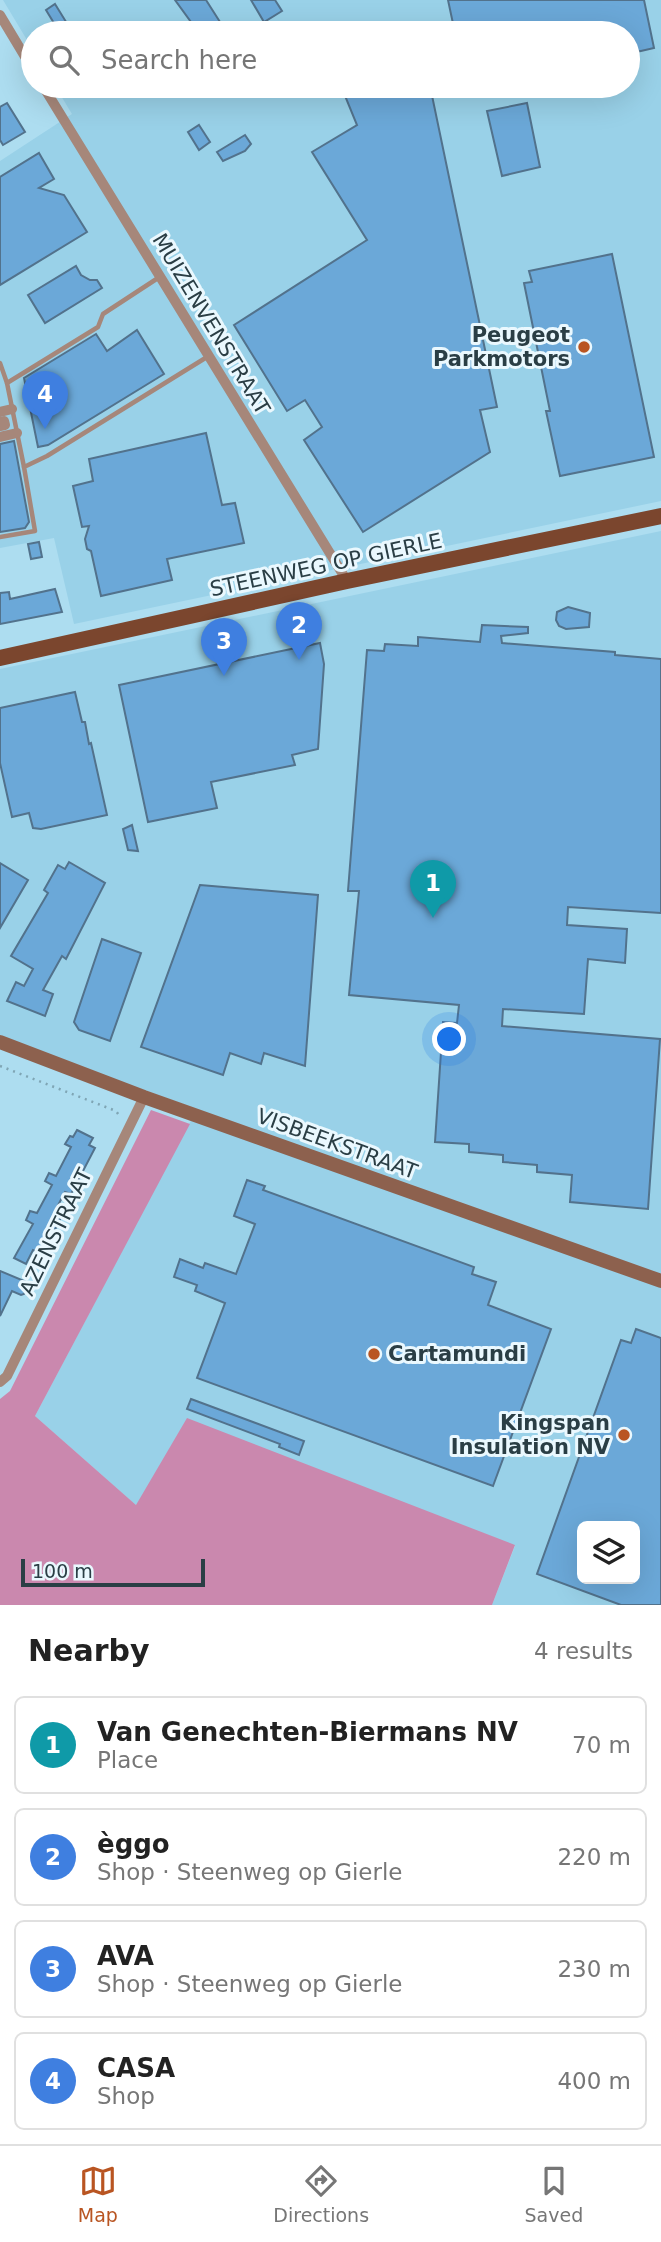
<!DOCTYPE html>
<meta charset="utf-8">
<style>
:root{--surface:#fff;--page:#f2f2f2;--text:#222;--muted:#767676;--line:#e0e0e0;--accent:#b95522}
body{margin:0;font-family:"DejaVu Sans",sans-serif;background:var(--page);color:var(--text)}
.controls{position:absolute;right:21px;bottom:21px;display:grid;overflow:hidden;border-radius:10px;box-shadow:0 7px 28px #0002}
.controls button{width:63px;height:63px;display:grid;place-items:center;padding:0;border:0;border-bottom:2px solid var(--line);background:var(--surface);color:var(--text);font:35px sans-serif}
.scale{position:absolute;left:21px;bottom:18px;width:184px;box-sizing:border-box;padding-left:7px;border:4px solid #2a3e45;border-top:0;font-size:19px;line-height:24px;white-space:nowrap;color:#2a3e45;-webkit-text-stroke:5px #eaf8fe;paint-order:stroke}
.you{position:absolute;left:450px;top:1040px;width:24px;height:24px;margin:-18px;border:5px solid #fff;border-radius:50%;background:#1a73e8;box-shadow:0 0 0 10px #1a73e833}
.badge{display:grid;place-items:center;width:46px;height:46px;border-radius:50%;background:var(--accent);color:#fff;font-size:23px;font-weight:700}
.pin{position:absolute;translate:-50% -58px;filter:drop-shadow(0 2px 4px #0008)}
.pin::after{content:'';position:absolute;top:37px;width:24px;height:21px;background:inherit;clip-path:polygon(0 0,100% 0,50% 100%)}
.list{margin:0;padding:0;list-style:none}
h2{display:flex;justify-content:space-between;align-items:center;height:91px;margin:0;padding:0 28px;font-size:30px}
h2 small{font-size:23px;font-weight:400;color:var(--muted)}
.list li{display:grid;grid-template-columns:46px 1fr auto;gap:21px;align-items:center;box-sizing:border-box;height:98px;margin:0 14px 14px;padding:0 14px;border:2px solid var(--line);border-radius:10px}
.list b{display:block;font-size:26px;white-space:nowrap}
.list p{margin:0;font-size:23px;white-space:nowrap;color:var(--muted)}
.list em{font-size:23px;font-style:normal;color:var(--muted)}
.icon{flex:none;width:38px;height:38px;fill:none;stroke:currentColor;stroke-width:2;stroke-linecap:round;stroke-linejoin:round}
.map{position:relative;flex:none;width:661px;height:1605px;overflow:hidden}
.search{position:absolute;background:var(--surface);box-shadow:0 7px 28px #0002;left:21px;right:21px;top:21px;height:77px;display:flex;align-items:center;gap:18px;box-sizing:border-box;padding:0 24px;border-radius:38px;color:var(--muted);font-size:26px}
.sheet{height:539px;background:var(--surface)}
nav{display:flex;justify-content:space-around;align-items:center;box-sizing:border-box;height:98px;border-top:2px solid var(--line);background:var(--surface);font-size:19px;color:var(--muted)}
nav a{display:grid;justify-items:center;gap:4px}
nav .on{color:var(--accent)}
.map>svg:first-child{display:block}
.built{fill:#99d1e8;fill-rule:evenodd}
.forest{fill:#ca88ae}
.building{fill:#6ba8d8;stroke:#52728c;stroke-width:2;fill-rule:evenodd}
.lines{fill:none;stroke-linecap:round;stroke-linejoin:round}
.path{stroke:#7fa5b4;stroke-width:2.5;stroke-dasharray:2 5;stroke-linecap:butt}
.lane{stroke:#a6877a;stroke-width:4.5}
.street{stroke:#a6877a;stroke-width:10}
.secondary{stroke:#8d614e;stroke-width:14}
.primary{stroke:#7b462e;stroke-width:16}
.poi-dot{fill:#b95522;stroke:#eaf8fe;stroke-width:2.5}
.labels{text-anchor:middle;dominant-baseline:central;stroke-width:6;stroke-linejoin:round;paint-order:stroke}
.street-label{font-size:21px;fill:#2a3e45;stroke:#eaf8fe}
.poi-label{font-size:21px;font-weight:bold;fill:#2a3e45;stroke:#eaf8fe;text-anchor:end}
</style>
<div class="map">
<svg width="661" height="1605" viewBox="0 0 661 1605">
<rect width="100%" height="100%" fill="#adddf0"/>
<g class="built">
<path d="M3,0H661V501L74,624L54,538L0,548V161L72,114L55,86H628V33H33V50Z"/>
<path d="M661,531V1605H492L515,1546L137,1506L35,1416L197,1109L44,1054L0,1035V669ZM582,1526H635V1579H582Z"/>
</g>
<path class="forest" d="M151,1110L190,1124L35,1416L136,1505L187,1418L515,1545L492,1605H0V1399L10,1391Z"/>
<g class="building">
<path d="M175,0H206L227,33H199Z"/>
<path d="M251,0H275L282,11L264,22Z"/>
<path d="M448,0H644L654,48L628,54V33H455Z"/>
<path d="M55,4L68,25L67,26L71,33H60L46,10Z"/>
<path d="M341,86H430L497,407L480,410L490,452L363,532L304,440L322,427L305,400L287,411L234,325L367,240L312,152L357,125Z"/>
<path d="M7,103L25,132L3,145L0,140V107Z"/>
<path d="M527,103L540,167L502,176L487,111Z"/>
<path d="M199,125L210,142L199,150L188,132Z"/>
<path d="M245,135L251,144L245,151L223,161L217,152Z"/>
<path d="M39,153L54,179L39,188L64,195L87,232L0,285V177Z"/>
<path d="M612,254L654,457L560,476L546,411H550L524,283L532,282L529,271Z"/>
<path d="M76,266L81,275L90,280H97L102,288L45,323L28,295Z"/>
<path d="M137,330L164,374L48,445L38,447L24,378L96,334L107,351Z"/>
<path d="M206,433L222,505L235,503L244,543L167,559L172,580L101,596L91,551L87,549L85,539L89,526L82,527L73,486L93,481L89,459Z"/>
<path d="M14,441L29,522L25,528L0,532V444Z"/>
<path d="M39,542L42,557L31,559L28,544Z"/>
<path d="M55,589L62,612L0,624V593L9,592L10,599Z"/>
<path d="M568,607L590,613L589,627L566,629L559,626L556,620L557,612Z"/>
<path d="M482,625L528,627V633L501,636L502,643L615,652V655L661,659V913L568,907L567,925L627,929L625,963L588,959L584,1014L503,1009L502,1026L660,1039L648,1209L570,1202L572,1175L537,1172V1165L503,1162V1155L469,1152V1144L435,1142L443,1022L457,1023L459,1005L349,995L359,891H348L367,650L384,651L385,644L418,646V637L480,642Z"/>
<path d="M320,643L324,664L318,749L292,755L295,765L211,782L217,808L148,822L119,685Z"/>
<path d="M75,692L82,722H85L89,744L91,743L107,815L41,829L33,828L29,813L12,817L0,763V708Z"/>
<path d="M132,825L138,851L128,850L123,829Z"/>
<path d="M69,862L105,883L66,959L62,956L43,990L53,994L45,1016L7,1001L16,982L24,986L33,969L11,956L48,893L44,890L58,865L65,869Z"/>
<path d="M0,863L28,880L0,928Z"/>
<path d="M200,885L318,895L305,1066L264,1053L261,1064L230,1053L223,1075L141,1047Z"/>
<path d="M102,939L141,953L110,1041L79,1030L74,1022Z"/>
<path d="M77,1130L93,1138L89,1145L95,1148L71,1194L65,1192L56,1209L63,1213L53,1234L51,1232L40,1253L33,1250L26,1264L14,1258L33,1224L26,1220L30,1211L37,1213L52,1185L45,1181L49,1173L56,1176L71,1147L65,1144L70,1136L73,1137Z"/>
<path d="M247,1180L265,1186L263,1190L474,1267L472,1274L496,1282L488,1305L551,1329L493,1486L197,1378L225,1303L195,1291L197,1285L174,1277L180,1259L203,1268L205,1263L236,1274L255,1224L234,1216Z"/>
<path d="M0,1271L29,1283L24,1294L21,1295L12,1291L0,1316Z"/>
<path d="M636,1329L661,1338V1605H621L537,1574L621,1340L631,1343ZM582,1526H635V1579H582Z"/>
<path d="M191,1399L304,1441L299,1455L279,1447L280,1444L187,1409Z"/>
</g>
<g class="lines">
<path class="path" d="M0,1066L116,1111L121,1118"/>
<g class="lane">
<path d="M0,363L7,383L98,327L103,314L158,278"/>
<path d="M7,383L24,467"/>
<path d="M0,537L35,531L24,467L47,456L207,357"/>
</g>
<g class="street">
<path d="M0,15L33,70"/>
<path d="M43,86L347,581"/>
<path d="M0,412L12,409"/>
<path d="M0,422L4,421L5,425L0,426"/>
<path d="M0,437L17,433"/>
<path d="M0,1382L7,1376L144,1097"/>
</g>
<path class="secondary" d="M0,1042L144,1097L661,1281"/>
<path class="primary" d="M0,658L347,581L661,516"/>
</g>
<g class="poi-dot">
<circle cx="584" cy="347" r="7"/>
<circle cx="374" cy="1354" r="7"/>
<circle cx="624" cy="1435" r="7"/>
</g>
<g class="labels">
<g class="street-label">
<text transform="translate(211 324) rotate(59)">MUIZENVENSTRAAT</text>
<text transform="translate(326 565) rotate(-12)">STEENWEG OP GIERLE</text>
<text transform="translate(337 1144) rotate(20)">VISBEEKSTRAAT</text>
<text transform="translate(56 1232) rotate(-64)">AZENSTRAAT</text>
</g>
<g class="poi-label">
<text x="570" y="335">Peugeot<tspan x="570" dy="24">Parkmotors</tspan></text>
<text x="388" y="1354" text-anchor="start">Cartamundi</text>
<text x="610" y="1423">Kingspan<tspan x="610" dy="24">Insulation NV</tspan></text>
</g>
</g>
</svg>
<div class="controls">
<button><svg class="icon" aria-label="layers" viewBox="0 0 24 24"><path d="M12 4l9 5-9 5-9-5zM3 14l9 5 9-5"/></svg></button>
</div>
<div class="scale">100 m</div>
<div class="you"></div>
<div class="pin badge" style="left:433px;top:918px;background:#0f9aa8">1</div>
<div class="pin badge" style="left:299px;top:660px;background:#3f7fe0">2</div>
<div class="pin badge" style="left:224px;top:676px;background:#3f7fe0">3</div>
<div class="pin badge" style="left:45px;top:429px;background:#3f7fe0">4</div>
<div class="search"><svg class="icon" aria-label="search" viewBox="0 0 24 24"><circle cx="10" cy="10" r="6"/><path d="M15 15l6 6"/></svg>Search here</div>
</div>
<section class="sheet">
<h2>Nearby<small>4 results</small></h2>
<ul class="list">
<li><span class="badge" style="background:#0f9aa8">1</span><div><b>Van Genechten-Biermans NV</b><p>Place</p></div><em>70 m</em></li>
<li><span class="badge" style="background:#3f7fe0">2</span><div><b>èggo</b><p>Shop · Steenweg op Gierle</p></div><em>220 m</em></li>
<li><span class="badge" style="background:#3f7fe0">3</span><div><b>AVA</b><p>Shop · Steenweg op Gierle</p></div><em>230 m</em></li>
<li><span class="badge" style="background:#3f7fe0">4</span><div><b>CASA</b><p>Shop</p></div><em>400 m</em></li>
</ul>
</section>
<nav>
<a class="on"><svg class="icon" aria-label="map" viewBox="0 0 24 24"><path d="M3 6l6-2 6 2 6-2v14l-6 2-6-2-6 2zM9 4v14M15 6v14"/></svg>Map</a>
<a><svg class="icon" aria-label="directions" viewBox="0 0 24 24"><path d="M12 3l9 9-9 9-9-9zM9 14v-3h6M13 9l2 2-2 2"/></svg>Directions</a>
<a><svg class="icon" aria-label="saved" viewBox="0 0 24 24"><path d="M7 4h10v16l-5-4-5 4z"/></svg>Saved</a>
</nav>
